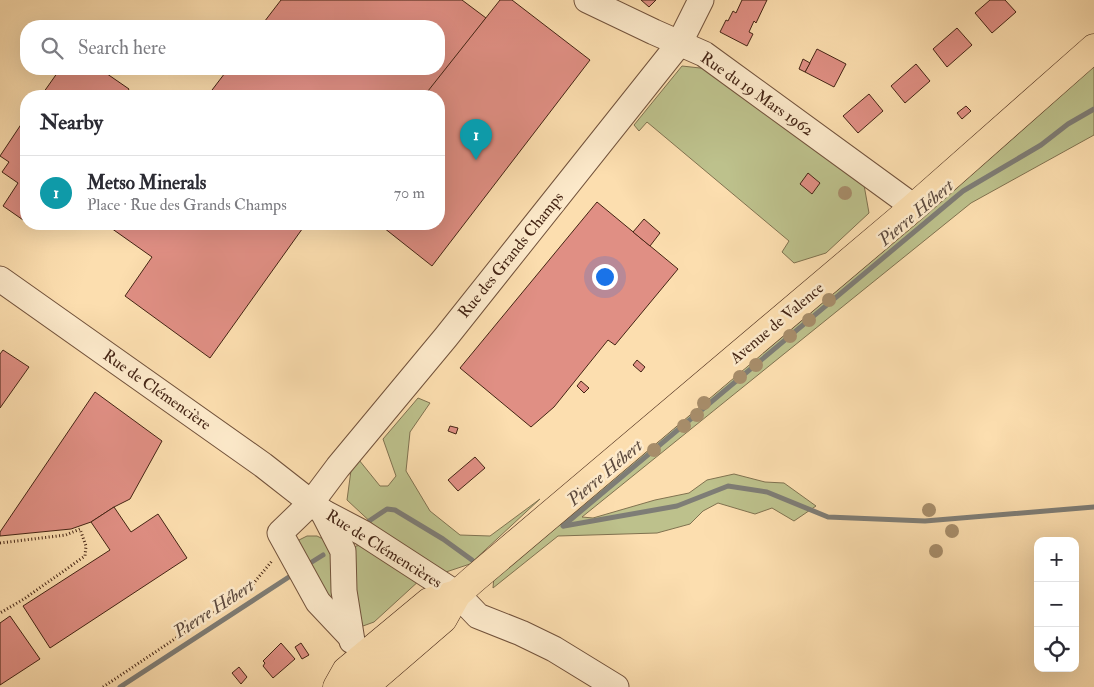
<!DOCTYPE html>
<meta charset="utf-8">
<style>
:root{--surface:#fff;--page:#f2f2f3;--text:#2b2b33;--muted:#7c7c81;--line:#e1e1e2;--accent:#db2777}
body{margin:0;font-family:"IM FELL Double Pica",serif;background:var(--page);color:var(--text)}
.controls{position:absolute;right:15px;bottom:15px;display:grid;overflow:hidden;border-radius:10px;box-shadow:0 5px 20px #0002}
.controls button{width:45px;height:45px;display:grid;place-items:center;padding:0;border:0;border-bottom:1px solid var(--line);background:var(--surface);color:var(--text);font:25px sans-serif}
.you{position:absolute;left:604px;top:276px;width:18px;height:18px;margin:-12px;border:4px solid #fff;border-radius:50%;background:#1a73e8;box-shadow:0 0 0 8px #1a73e833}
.badge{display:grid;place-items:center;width:32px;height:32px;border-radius:50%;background:var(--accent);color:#fff;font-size:16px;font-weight:700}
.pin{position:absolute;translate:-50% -41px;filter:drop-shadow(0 1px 2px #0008)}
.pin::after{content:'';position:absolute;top:26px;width:18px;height:15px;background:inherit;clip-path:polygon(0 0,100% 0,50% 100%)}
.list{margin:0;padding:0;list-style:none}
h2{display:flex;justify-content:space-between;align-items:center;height:65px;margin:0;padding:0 20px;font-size:21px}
h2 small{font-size:16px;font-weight:400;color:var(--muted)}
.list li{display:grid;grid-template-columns:32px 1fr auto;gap:15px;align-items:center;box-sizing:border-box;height:75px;padding:0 20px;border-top:1px solid var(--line)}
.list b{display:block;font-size:19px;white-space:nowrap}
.list p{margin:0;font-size:16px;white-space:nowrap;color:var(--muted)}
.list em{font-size:16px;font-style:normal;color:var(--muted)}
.icon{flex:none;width:28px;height:28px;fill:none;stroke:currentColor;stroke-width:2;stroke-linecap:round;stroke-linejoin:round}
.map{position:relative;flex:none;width:1094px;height:687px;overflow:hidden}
.search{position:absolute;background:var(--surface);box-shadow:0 5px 20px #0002;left:20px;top:20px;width:425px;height:55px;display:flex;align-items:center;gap:12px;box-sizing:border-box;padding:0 18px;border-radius:20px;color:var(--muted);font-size:19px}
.panel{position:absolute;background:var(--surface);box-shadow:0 5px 20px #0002;left:20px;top:90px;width:425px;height:140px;border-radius:20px}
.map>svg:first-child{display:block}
.green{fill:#bdc18c;stroke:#807250}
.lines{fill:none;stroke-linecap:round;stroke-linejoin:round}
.stream{stroke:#7e7d76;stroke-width:5}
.building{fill:#e08f84;stroke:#442414}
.minor-casing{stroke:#72523b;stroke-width:27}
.major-casing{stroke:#442414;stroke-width:29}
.path{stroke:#442414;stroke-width:3;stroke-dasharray:1 2.5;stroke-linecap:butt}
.minor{stroke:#fdeacb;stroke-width:25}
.major{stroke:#fcdeaf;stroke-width:28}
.tree{fill:#a78d6a}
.labels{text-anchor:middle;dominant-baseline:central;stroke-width:5;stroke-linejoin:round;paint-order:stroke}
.street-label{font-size:16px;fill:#442414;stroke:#fdeacb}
.water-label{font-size:18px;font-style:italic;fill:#5c493d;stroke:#fdeacb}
</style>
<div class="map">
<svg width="1094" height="687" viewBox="0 0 1094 687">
<rect width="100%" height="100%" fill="#fcdeaf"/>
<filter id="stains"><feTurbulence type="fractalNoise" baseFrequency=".004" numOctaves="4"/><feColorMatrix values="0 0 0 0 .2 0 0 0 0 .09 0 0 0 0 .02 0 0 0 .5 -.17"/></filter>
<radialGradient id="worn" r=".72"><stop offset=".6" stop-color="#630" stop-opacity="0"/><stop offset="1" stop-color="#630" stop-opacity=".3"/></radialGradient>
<g class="green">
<path d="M682,66L709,69L864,185L869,213L826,253L794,263L782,252L789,241L647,122L639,131L634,125Z"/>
<path d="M1094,66V135L971,203L582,517L593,518L655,500L689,493L707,480L734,474L765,482L784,483L816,506L794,521L772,508L755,514L718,503L703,511L690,524L657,533L558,536L493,588L494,576Z"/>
<path d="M418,398L430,403L410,432L406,471L430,511L460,535L490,536L540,499L470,564L446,572L376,527L347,500L352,463L359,460L380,486H388L396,476L383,439Z"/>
<path d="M307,536H317L327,541L334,552V599L329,607L297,548L299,540Z"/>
<path d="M362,545L421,579L374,622L363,626L355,603L353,550L356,546Z"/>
</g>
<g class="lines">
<g class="stream">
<path d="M369,521L387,509L395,510L443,539L472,560"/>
<path d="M563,526L963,191L1041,145L1068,124L1094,109"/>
<path d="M564,526L677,506L728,486L767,492L828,517L925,521L1094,507"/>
<path d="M307,565L323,555"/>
<path d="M120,687L295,573"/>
</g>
</g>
<g class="building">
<path d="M281,0H462L486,18L426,96H211L209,94L228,69H439V26H261Z"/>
<path d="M500,0H512L590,60L432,266L379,224H439V96H424Z"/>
<path d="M641,0H656L649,7Z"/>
<path d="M742,0H767L756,23L754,21L749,32L753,34L747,46L720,32L726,20L728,21L733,11L736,13Z"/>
<path d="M990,0H1005L1016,12L992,33L975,13Z"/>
<path d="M957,28L972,45L947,67L933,49Z"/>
<path d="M817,49L846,64L834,87L805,72Z"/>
<path d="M803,59L810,63L805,72L799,69Z"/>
<path d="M916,64L930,81L905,103L891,86Z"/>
<path d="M60,69H100L129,89L125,96H41Z"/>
<path d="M869,94L883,111L858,133L843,116Z"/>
<path d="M966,106L971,111L962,119L957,113Z"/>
<path d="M26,117V222L3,206L18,183L2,172L9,162L0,156Z"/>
<path d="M808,173L820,183L812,194L800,184Z"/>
<path d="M597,202L678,269L615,345L608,340L554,407L531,427L460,368Z"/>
<path d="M644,219L660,233L650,246L633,232Z"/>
<path d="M114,224H303L305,225L210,358L125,296L152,257L111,228Z"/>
<path d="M3,350L29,367L0,408V354Z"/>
<path d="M637,360L645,367L641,372L633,365Z"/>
<path d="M581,381L589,388L584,393L577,386Z"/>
<path d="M95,392L162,441L130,499L114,507L91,522L71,529L0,536V532Z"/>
<path d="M450,426L458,428L456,434L448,431Z"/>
<path d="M475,457L485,468L458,491L448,480Z"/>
<path d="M114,507L131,532L158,514L187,558L50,648L23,606L110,550L91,522Z"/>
<path d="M10,616L40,659L0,685V623Z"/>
<path d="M281,643L295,659L273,678L263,666L265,663L263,661Z"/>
<path d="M301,643L309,655L302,659L295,647Z"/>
<path d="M239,667L247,677L241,684L232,673Z"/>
</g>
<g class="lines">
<g class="minor-casing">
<g id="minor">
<path d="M587,0L654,32L704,54L914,207"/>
<path d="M0,279L263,465L323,512L363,533L457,594L478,616L521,633L554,649L616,687"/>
<path d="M323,512L343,551L344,591L352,641"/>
<path d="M350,636L318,602L280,533L311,503L338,467L446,337L679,44L701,0"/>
</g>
</g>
<g class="major-casing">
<g id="major">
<path d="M337,687L346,671L429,602L457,594"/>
<path d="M364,687L443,619L457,594L474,579L914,207L1094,48"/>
</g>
</g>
<g class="path">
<path d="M0,543L66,535L80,529L86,546L85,556L24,599L0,613"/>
<path d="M103,687L248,590L272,561"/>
</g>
<use href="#minor" class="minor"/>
<use href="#major" class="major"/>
</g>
<g class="tree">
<circle cx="845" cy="193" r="7"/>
<circle cx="829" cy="300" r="7"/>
<circle cx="809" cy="320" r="7"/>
<circle cx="790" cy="336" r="7"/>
<circle cx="756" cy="365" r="7"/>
<circle cx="740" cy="377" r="7"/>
<circle cx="704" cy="403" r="7"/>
<circle cx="697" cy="415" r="7"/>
<circle cx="684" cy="426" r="7"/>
<circle cx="654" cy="450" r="7"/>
<circle cx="929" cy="510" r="7"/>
<circle cx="952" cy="531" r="7"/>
<circle cx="936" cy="551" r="7"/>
</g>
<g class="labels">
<g class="street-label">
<text transform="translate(757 94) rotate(35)">Rue du 19 Mars 1962</text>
<text transform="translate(511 255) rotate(-51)">Rue des Grands Champs</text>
<text transform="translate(777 323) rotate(-40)">Avenue de Valence</text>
<text transform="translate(157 390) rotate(35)">Rue de Clémencière</text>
<text transform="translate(384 549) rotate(32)">Rue de Clémencières</text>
</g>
<g class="water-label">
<text transform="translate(916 213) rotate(-40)">Pierre Hébert</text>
<text transform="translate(605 473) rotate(-40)">Pierre Hébert</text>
<text transform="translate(214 609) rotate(-33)">Pierre Hébert</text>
</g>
</g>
<rect width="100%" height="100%" filter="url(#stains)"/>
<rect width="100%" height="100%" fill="url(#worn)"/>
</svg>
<div class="controls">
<button>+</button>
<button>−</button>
<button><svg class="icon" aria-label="locate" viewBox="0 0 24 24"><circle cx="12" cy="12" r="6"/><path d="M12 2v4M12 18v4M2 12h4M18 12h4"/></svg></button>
</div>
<div class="you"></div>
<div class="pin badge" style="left:476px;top:160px;background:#0f9aa8">1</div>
<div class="search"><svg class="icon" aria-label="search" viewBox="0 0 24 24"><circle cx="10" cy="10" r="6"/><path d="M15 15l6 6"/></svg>Search here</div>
<section class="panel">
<h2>Nearby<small></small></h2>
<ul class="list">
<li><span class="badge" style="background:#0f9aa8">1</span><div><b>Metso Minerals</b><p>Place · Rue des Grands Champs</p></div><em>70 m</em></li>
</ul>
</section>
</div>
